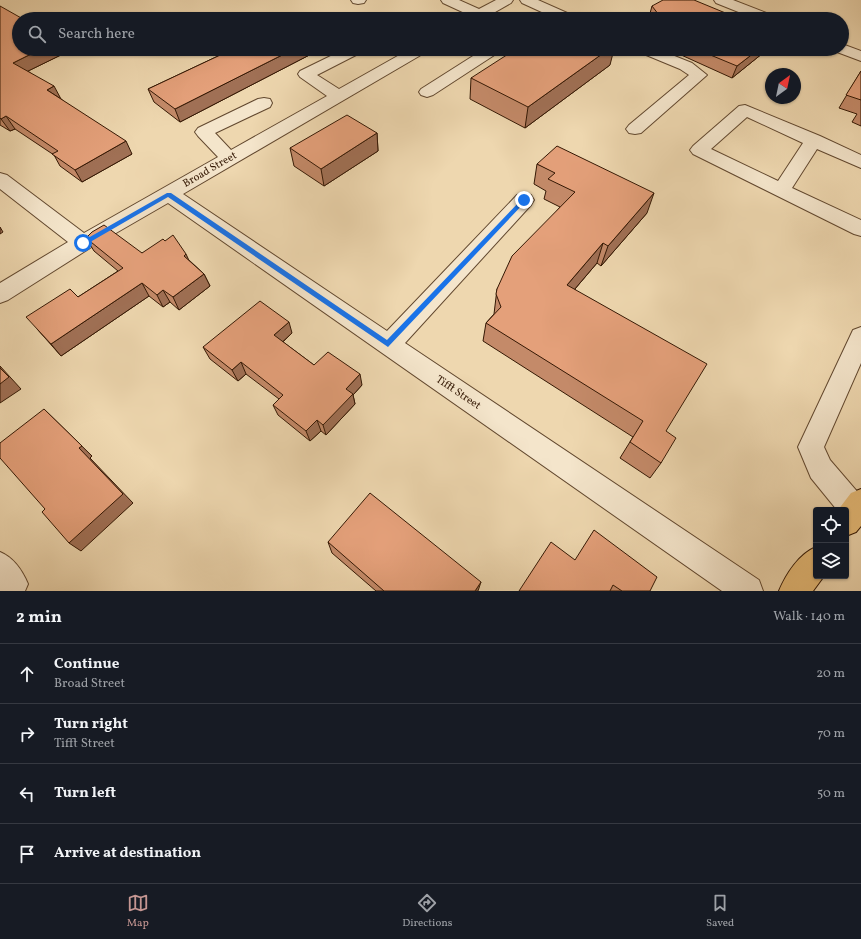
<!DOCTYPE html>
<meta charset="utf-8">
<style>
:root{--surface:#171b24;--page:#20242c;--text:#f1f3f6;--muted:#9ea1a6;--line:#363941;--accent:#c59692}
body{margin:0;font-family:Vollkorn,serif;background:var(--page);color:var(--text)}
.controls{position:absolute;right:12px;bottom:12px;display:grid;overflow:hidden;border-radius:4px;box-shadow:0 1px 3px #0004}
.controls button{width:36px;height:36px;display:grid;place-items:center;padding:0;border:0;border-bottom:1px solid var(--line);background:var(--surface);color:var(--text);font:20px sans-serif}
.compass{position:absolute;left:765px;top:68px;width:36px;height:36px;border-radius:50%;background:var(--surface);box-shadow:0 1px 3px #0004;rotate:33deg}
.stop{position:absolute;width:12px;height:12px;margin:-9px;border:3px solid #1a73e8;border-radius:50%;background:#fff}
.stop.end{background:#1a73e8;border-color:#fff;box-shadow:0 1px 4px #0008}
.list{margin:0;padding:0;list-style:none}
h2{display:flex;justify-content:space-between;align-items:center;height:52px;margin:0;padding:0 16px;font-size:17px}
h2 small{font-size:13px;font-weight:400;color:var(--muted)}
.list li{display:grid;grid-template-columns:26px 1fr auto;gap:12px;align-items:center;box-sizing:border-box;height:60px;padding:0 16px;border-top:1px solid var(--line)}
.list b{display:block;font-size:15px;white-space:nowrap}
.list p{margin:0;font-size:13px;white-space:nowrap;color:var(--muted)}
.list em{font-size:13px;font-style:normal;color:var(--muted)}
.icon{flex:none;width:22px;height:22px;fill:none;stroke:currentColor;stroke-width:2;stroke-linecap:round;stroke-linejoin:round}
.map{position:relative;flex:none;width:861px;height:591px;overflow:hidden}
.search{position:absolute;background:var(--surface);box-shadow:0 1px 3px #0004;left:12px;right:12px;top:12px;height:44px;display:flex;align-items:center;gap:10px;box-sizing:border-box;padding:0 14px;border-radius:22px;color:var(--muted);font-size:15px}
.sheet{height:292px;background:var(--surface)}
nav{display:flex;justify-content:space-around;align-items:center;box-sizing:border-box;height:56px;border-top:1px solid var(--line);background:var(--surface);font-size:11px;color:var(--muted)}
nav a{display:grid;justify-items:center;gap:2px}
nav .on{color:var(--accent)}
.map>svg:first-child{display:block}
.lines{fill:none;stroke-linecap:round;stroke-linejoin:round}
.minor-casing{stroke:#62482f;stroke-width:2}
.major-casing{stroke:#341804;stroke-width:2}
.minor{fill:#f4e5cb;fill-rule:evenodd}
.major{fill:#e7bc78;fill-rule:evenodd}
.wall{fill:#c48a69;stroke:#341804}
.shaded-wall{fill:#a07055;stroke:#341804}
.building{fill:#e4a07a;stroke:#341804}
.route{fill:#1a73e8}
.labels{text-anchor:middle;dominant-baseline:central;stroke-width:3.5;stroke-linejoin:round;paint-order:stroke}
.street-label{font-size:11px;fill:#341804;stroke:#f4e5cb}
</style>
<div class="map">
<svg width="861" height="591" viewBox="0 0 861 591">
<rect width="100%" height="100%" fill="#eed7af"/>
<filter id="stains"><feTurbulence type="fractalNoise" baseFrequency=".005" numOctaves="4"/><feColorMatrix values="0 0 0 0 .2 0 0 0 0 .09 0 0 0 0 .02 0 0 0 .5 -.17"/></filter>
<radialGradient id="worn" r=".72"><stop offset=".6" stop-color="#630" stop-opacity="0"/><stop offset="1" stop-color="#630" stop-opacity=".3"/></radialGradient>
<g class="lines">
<g class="minor-casing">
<g id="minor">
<path d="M351,0H366L364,3L358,4L353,3Z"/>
<path d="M441,0H459L479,9L496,0H513L511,3L483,19H466L469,15L443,3Z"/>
<path d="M520,0H538L574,16L576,19H557L522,3Z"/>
<path d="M714,0H733L774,16L776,19H756L716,3Z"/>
<path d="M842,44L861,51V61L837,52L834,49H842Z"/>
<path d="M345,49H357L359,52L356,55L317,75L339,89L410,49H429L426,52L183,194L387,331L517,195L524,193L531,195L534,200L531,205L405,343L759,580L763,591H722L168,203L90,248L8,300L0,303V283L68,242L0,189V173L7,175L84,233L218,157L198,136L195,132L198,128L258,99L264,98L270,99L272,103L270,107L215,133L231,150L327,96L300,77L298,74L300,71Z"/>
<path d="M484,49H502L499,52L433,95L427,97L421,95L419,92L421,89Z"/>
<path d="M636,49H657L692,63L707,75L641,133L635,134L629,133L626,129L629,125L689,75L680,69L639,52Z"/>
<path d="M745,105L820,136L861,155V168L817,149L792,188L861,220V236L854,234L693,154L690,150L693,146L739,106ZM747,117L803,143L778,181L711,149Z"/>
<path d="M861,327V363L824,447L830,460L861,496V521L855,524L846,520V510H837L811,478L798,447L853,330Z"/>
<path d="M0,552C14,558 22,570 28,584L25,591H0Z"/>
</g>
</g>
<g class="major-casing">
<g id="major">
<path d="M861,489V526L856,532L846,536V510H838L851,493Z"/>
<path d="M816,547V576H824L813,591H779C786,574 799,554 816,547Z"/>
</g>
</g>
<use href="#minor" class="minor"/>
<use href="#major" class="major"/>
</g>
<g class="wall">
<path d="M0,6L19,49H65L67,52L28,71L61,99L132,154L82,182L60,166L54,155L15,129L10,131L0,125Z"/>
<path d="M652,6L740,19H650L649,17Z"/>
<path d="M233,49H321L180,122L154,102L148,89Z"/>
<path d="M675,49H768L732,78L679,54Z"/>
<path d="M610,65L525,128L470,99L471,78Z"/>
<path d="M861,71V126L852,122L857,114L839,108Z"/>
<path d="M377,133L378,151L324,186L294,166L290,148Z"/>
<path d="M537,164L647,213L601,266L597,263L575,289L666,431L661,463L650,478L620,458L633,437L483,341L486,323L494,314L497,289L560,207L544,199L546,191L534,184Z"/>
<path d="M86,238L142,253L189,260L204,274L210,286L179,310L170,302L163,307L149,296L61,356L37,329L78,297L118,271L94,251Z"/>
<path d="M292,333L283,342L314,365L362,385L353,395L355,404L326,435L321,431L310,441L278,415L273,405L279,399L246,374L238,381L210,359L203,347Z"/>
<path d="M328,542L478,591H376L332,553Z"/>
<path d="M575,560L650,591H519Z"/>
</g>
<g class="shaded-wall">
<path d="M41,49H65L67,52L20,75L13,63Z"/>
<path d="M294,49H321L180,122L175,109Z"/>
<path d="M609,49H614L610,65L525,128L528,107Z"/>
<path d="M759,49H768L732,78L737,66Z"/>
<path d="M54,86L61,99L47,90Z"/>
<path d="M6,116L15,129L10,131L1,119Z"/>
<path d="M377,133L378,151L324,186L321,169Z"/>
<path d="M126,141L132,154L82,182L75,170Z"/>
<path d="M654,193L647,213L601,266L608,246Z"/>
<path d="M0,227L3,232L0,234Z"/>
<path d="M603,243L597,263L562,304L567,285Z"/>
<path d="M186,254L192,267L184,256Z"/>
<path d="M204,274L210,286L179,310L173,297Z"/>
<path d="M142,283L149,296L61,356L51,344Z"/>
<path d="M163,290L170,302L163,307L157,295Z"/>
<path d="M289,322L292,333L278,346L274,335Z"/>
<path d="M241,362L246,374L238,381L232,370Z"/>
<path d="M0,366L21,389L0,403Z"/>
<path d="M360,374L362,385L353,395L355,404L326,435L323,425L346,389Z"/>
<path d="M44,409L92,456L90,458L133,503L81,551L69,543L79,448Z"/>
<path d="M317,420L321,431L310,441L306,431Z"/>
<path d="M481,582L478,591H475Z"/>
</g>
<g class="building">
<path d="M663,0H694L740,19H662L652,6Z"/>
<path d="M0,6L23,19H19V49H41L13,63L54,86L47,90L126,141L75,170L52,154L58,151L6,116L1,119L0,118Z"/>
<path d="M302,16L307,19H296Z"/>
<path d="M233,49H294L175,109L148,89Z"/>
<path d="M516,49H609L528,107L471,78Z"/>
<path d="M696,49H759L737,66Z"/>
<path d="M861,71V100L846,95Z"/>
<path d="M347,115L377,133L321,169L290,148Z"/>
<path d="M557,146L654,193L608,246L603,243L567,285L707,364L666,431L676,438L661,463L630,442L643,421L486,323L501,307L496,294L497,289L512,256L575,192L548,179L555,173L537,164Z"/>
<path d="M104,225L142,253L163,239L165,241L173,235L186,254L184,256L204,274L173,297L163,290L157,295L142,283L51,344L26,317L70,289L78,297L123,268L86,238L92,232Z"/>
<path d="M260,301L289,322L274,335L314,365L328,352L360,374L346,389L353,394L323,425L317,420L306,431L273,405L283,395L241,362L232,370L203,347Z"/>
<path d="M0,368L9,377L0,384Z"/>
<path d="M44,409L82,446L79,448L123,494L69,543L42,512L45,509L0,458V443Z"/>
<path d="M370,493L481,582L475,591H384L328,542Z"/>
<path d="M594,530L657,577L650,591H622L613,585L610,591H519L551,542L575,560Z"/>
</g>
<path class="route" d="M167,193H171L387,340L522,199L527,200L388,347L168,197L85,245H81V242Z"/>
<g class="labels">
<g class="street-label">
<text transform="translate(210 170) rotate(-30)">Broad Street</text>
<text transform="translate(458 393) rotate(34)">Tifft Street</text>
</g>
</g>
<rect width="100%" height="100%" filter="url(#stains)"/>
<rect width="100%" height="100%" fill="url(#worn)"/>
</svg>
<div class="controls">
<button><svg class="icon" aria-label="locate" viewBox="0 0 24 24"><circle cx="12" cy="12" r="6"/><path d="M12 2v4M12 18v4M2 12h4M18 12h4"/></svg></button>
<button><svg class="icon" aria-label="layers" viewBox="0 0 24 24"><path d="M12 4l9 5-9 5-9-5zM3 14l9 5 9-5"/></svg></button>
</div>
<svg class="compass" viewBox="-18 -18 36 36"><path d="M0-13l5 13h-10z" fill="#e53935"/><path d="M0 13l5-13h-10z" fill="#9ea1a6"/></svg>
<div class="stop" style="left:83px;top:243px"></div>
<div class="stop end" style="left:524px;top:200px"></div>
<div class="search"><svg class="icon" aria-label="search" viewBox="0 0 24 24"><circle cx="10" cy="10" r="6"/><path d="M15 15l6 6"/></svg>Search here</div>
</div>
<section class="sheet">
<h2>2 min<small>Walk · 140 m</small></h2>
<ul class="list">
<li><svg class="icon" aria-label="ahead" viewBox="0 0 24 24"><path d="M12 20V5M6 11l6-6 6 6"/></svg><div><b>Continue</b><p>Broad Street</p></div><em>20 m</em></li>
<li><svg class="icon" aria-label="right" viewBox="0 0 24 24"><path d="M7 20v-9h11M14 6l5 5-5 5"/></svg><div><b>Turn right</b><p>Tifft Street</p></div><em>70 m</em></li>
<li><svg class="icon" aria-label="left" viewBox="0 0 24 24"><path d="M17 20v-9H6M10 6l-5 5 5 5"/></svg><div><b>Turn left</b></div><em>50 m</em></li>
<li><svg class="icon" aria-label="arrive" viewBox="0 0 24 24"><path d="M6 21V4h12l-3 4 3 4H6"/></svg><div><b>Arrive at destination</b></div></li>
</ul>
</section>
<nav>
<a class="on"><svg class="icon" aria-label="map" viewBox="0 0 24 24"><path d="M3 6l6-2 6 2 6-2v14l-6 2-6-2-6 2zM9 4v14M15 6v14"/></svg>Map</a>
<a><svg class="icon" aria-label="directions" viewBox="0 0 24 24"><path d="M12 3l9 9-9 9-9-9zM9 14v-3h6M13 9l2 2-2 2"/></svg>Directions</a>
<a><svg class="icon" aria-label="saved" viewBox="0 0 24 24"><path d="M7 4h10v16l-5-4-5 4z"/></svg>Saved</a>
</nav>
